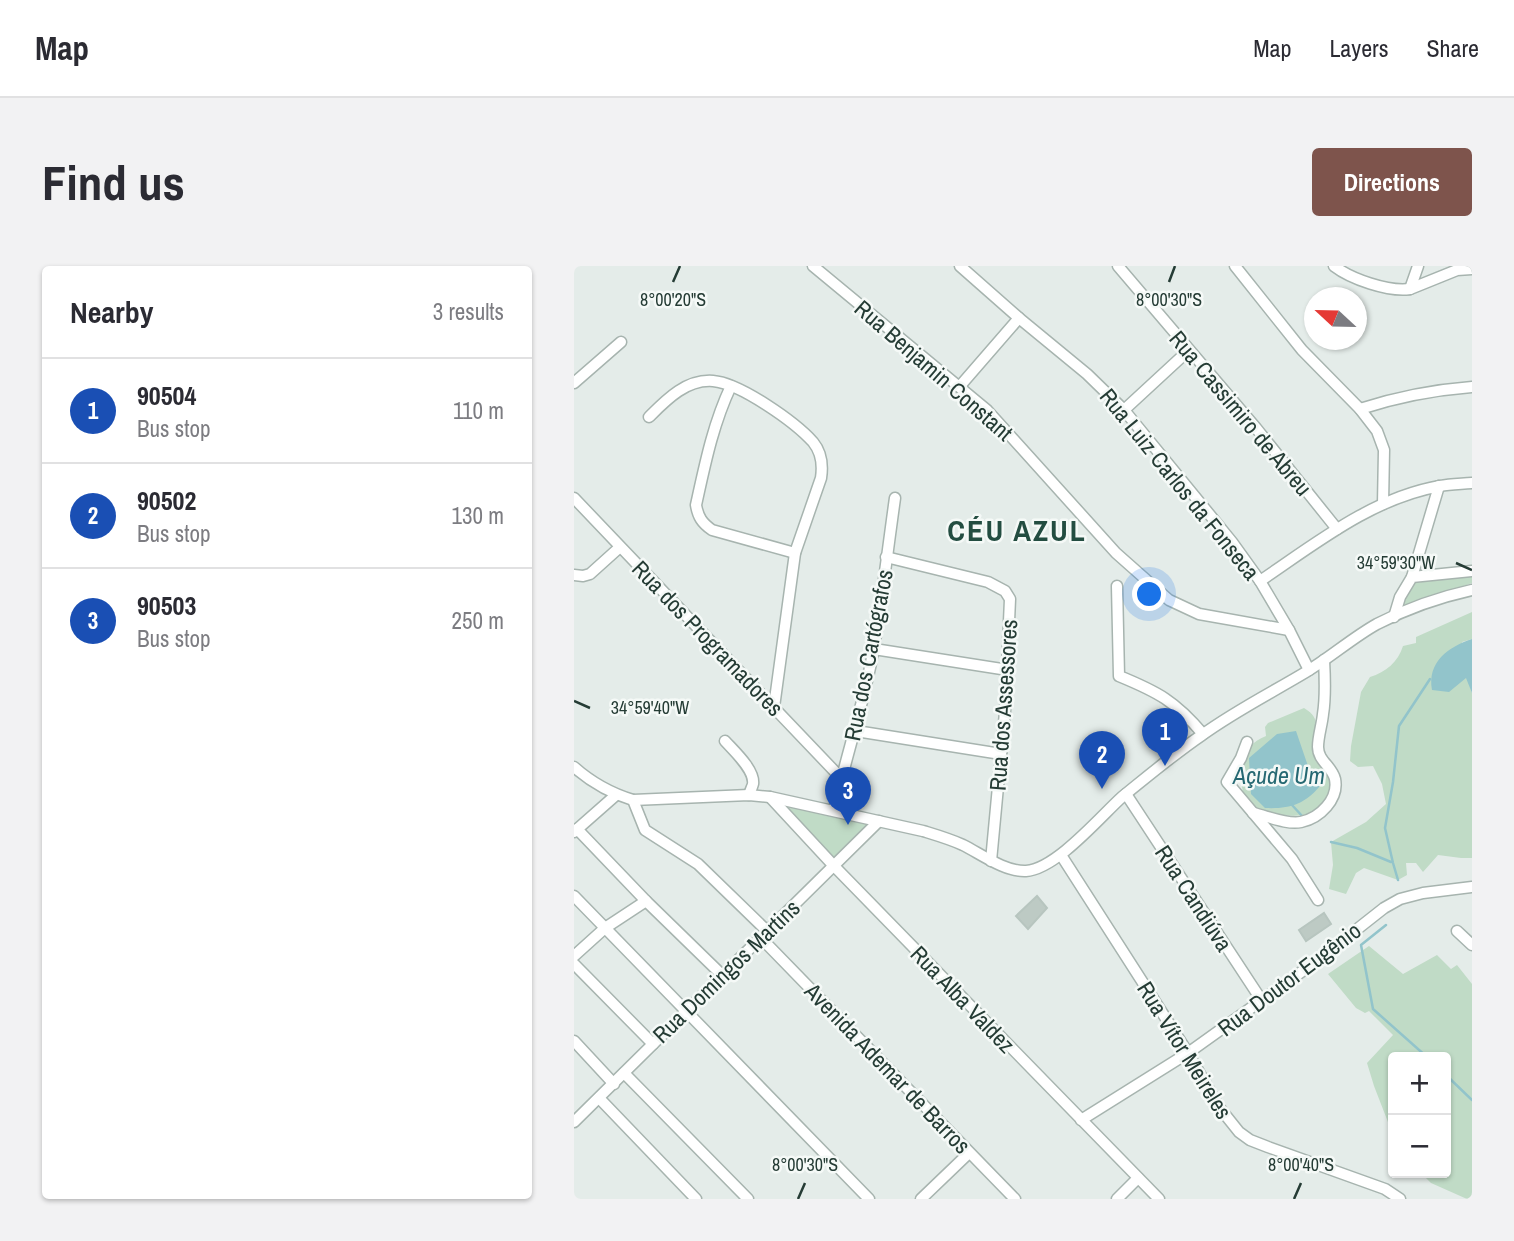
<!DOCTYPE html>
<meta charset="utf-8">
<style>
:root{--surface:#fff;--page:#f2f2f3;--text:#2b2b33;--muted:#7c7c81;--line:#e1e1e2;--accent:#7e544c}
body{margin:0;font-family:"Archivo Narrow",sans-serif;background:var(--page);color:var(--text)}
.controls{position:absolute;right:21px;bottom:21px;display:grid;overflow:hidden;border-radius:7px;box-shadow:0 2px 5px #0004}
.controls button{width:63px;height:63px;display:grid;place-items:center;padding:0;border:0;border-bottom:2px solid var(--line);background:var(--surface);color:var(--text);font:35px sans-serif}
.compass{position:absolute;left:730px;top:21px;width:63px;height:63px;border-radius:50%;background:var(--surface);box-shadow:0 2px 5px #0004;rotate:292deg}
.you{position:absolute;left:576px;top:329px;width:24px;height:24px;margin:-18px;border:5px solid #fff;border-radius:50%;background:#1a73e8;box-shadow:0 0 0 10px #1a73e833}
.badge{display:grid;place-items:center;width:46px;height:46px;border-radius:50%;background:var(--accent);color:#fff;font-size:23px;font-weight:700}
.pin{position:absolute;translate:-50% -58px;filter:drop-shadow(0 2px 4px #0008)}
.pin::after{content:'';position:absolute;top:37px;width:24px;height:21px;background:inherit;clip-path:polygon(0 0,100% 0,50% 100%)}
.list{margin:0;padding:0;list-style:none}
h2{display:flex;justify-content:space-between;align-items:center;height:91px;margin:0;padding:0 28px;font-size:30px}
h2 small{font-size:23px;font-weight:400;color:var(--muted)}
.list li{display:grid;grid-template-columns:46px 1fr auto;gap:21px;align-items:center;box-sizing:border-box;height:105px;padding:0 28px;border-top:2px solid var(--line)}
.list b{display:block;font-size:26px;white-space:nowrap}
.list p{margin:0;font-size:23px;white-space:nowrap;color:var(--muted)}
.list em{font-size:23px;font-style:normal;color:var(--muted)}
.map{position:relative;flex:none;width:898px;height:933px;overflow:hidden;border-radius:7px}
header{display:flex;align-items:center;gap:42px;box-sizing:border-box;height:98px;padding:0 35px;background:var(--surface);border-bottom:2px solid var(--line)}
header strong{font-size:33px}
nav{display:flex;gap:38px;margin-inline-start:auto;font-size:24px}
.intro{display:flex;align-items:center;justify-content:space-between;box-sizing:border-box;height:168px;padding:0 42px}
h1{margin:0;font-size:49px}
.button{padding:18px 32px;border-radius:7px;background:var(--accent);color:#fff;font-size:24px;font-weight:700}
main{display:flex;gap:42px;padding:0 42px}
aside{flex:1;background:var(--surface);border-radius:7px;box-shadow:0 2px 5px #0004}
.map>svg:first-child{display:block}
.green{fill:#c0dbc6}
.water{fill:#92c4cb}
.lines{fill:none;stroke-linecap:round;stroke-linejoin:round}
.stream{stroke:#92c4cb;stroke-width:2.5}
.building{fill:#bdcac4;stroke:#b7c5bf;stroke-width:2}
.minor-casing{stroke:#a7b4af;stroke-width:13}
.minor{stroke:#fff;stroke-width:10}
.ticks{fill:none;stroke:#253c35;stroke-width:2.5}
.labels{text-anchor:middle;dominant-baseline:central;stroke-width:5;stroke-linejoin:round;paint-order:stroke}
.street-label{font-size:23px;fill:#253c35;stroke:#f5f9f7}
.water-label{font-size:24px;font-style:italic;fill:#256872;stroke:#f5f9f7}
.district-label{font-size:30px;font-weight:bold;letter-spacing:2px;fill:#234d41;stroke:#f5f9f7}
.ticks-label{font-size:18px;text-anchor:middle;fill:#253c35;stroke:#f5f9f7;stroke-width:5;stroke-linejoin:round;paint-order:stroke}
</style>
<header>
<strong>Map</strong>
<nav><a>Map</a><a>Layers</a><a>Share</a></nav>
</header>
<div class="intro"><h1>Find us</h1><a class="button">Directions</a></div>
<main>
<aside>
<h2>Nearby<small>3 results</small></h2>
<ul class="list">
<li><span class="badge" style="background:#1a4fb4">1</span><div><b>90504</b><p>Bus stop</p></div><em>110 m</em></li>
<li><span class="badge" style="background:#1a4fb4">2</span><div><b>90502</b><p>Bus stop</p></div><em>130 m</em></li>
<li><span class="badge" style="background:#1a4fb4">3</span><div><b>90503</b><p>Bus stop</p></div><em>250 m</em></li>
</ul>
</aside>
<div class="map">
<svg width="898" height="933" viewBox="0 0 898 933">
<rect width="100%" height="100%" fill="#e4ece9"/>
<g class="green">
<path d="M898,310V317L823,344L839,317Z"/>
<path d="M898,346V373L888,376L893,411L898,427V592H887L864,589L849,606L842,597H832L833,609L824,614L790,602L782,607L772,628L755,623L759,599L757,576L792,556L812,538L808,518L799,500L784,501L776,495L777,480L787,426L796,411C812,406 824,396 829,380L842,377V371Z"/>
<path d="M730,442C756,457 731,475 742,494C747,502 756,506 757,516C757,528 750,542 738,547C722,553 684,549 672,534C668,527 666,510 667,502C669,486 677,476 692,470L691,461L694,457Z"/>
<path d="M196,531L305,555L260,600Z"/>
<path d="M795,680L829,708L863,689L877,703L883,699L898,718V933H893L857,917L847,907H872V791H819V869L800,820L793,797L819,769L795,745L791,747L782,742L754,708Z"/>
</g>
<g class="water">
<path d="M898,373V427L892,412L875,426L858,424C853,396 874,381 898,373Z"/>
<path d="M722,465L735,503L746,520C730,539 715,543 691,542L677,528L675,492L703,468Z"/>
</g>
<g class="lines">
<g class="stream">
<path d="M718,539L729,551"/>
<path d="M757,576L783,582L817,596"/>
<path d="M824,614L819,597L811,562L819,516L825,460L856,413"/>
<path d="M812,659L787,679L799,743L853,791"/>
<path d="M872,809L898,834"/>
</g>
</g>
<g class="building">
<path d="M463,630L473,642L454,663L442,650Z"/>
<path d="M750,647L757,658L732,675L725,664Z"/>
</g>
<g class="lines">
<g class="minor-casing">
<g id="minor">
<path d="M239,0L413,144L542,287L595,334L625,348L715,364"/>
<path d="M386,0L445,52L513,108L550,144L658,276L686,315L715,364L735,404"/>
<path d="M544,0L682,162L763,263"/>
<path d="M661,0L728,84L786,143L803,165L810,184L809,238"/>
<path d="M760,0C777,13 814,26 836,23L883,4L898,3"/>
<path d="M836,23L844,0"/>
<path d="M0,117L47,76"/>
<path d="M157,120C139,158 131,198 122,239C124,251 128,257 138,264L221,287"/>
<path d="M386,120L445,52"/>
<path d="M786,143C823,131 859,124 898,121"/>
<path d="M550,144L615,84"/>
<path d="M75,151C92,134 112,113 139,115C166,117 221,156 239,176C248,187 249,199 247,212L221,287L200,441"/>
<path d="M0,232L267,512"/>
<path d="M312,291L414,316L431,325L436,333L431,446L417,595"/>
<path d="M0,309L9,310L16,308L46,281"/>
<path d="M838,311L865,220"/>
<path d="M686,315C741,278 798,232 866,220C876,218 887,218 898,217"/>
<path d="M543,320L545,410C584,426 601,435 629,468"/>
<path d="M820,351L826,331L838,311L898,305"/>
<path d="M300,383L434,404"/>
<path d="M282,465L427,488"/>
<path d="M151,475C160,485 181,504 179,518C179,519 175,528 175,529"/>
<path d="M673,476L667,492L653,516L718,593L744,634"/>
<path d="M0,501C18,517 36,527 59,534L71,564L124,598L193,665"/>
<path d="M552,528L688,735"/>
<path d="M196,531L260,600L585,933"/>
<path d="M59,534L175,529L196,531L349,565C362,569 376,573 389,579C407,588 431,606 452,605C482,603 526,551 548,531C574,510 600,488 628,469C661,445 697,427 732,406C757,391 778,372 803,358C832,343 866,331 898,324"/>
<path d="M260,544C272,490 290,437 300,382C308,332 314,282 321,232"/>
<path d="M679,547C693,550 713,559 727,556C746,552 765,533 761,513C758,500 744,495 744,481C744,470 748,459 749,448C752,430 751,412 750,394"/>
<path d="M3,563L72,635L148,709"/>
<path d="M0,566L42,529"/>
<path d="M487,589L614,787L645,841L665,866L676,874L694,881L811,923L826,933"/>
<path d="M0,630L295,933"/>
<path d="M883,665L898,679"/>
<path d="M187,672L441,933"/>
<path d="M0,690L31,662L72,635"/>
<path d="M0,698L79,778"/>
<path d="M0,775L40,818"/>
<path d="M50,807L174,933"/>
<path d="M25,832L122,933"/>
<path d="M507,854L614,787L744,694L810,642L826,633L849,627L898,621"/>
<path d="M0,856L305,555"/>
<path d="M347,933L395,887"/>
<path d="M543,933L564,912"/>
</g>
</g>
<use href="#minor" class="minor"/>
</g>
<path class="ticks" d="M99,16L106,0M595,16L601,0M882,297L898,304M0,435L16,442M224,933L231,917M720,933L727,917"/>
<g class="labels">
<g class="street-label">
<text transform="translate(360 104) rotate(41)">Rua Benjamin Constant</text>
<text transform="translate(667 147) rotate(50)">Rua Cassimiro de Abreu</text>
<text transform="translate(606 218) rotate(51)">Rua Luiz Carlos da Fonseca</text>
<text transform="translate(134 372) rotate(46)">Rua dos Programadores</text>
<text transform="translate(294 389) rotate(-79)">Rua dos Cartógrafos</text>
<text transform="translate(429 439) rotate(-86)">Rua dos Assessores</text>
<text transform="translate(620 632) rotate(57)">Rua Candiúva</text>
<text transform="translate(152 705) rotate(-44)">Rua Domingos Martins</text>
<text transform="translate(715 713) rotate(-37)">Rua Doutor Eugênio</text>
<text transform="translate(389 733) rotate(46)">Rua Alba Valdez</text>
<text transform="translate(611 784) rotate(58)">Rua Vítor Meireles</text>
<text transform="translate(314 802) rotate(46)">Avenida Ademar de Barros</text>
</g>
<g class="water-label">
<text x="705" y="509">Açude Um</text>
</g>
<g class="district-label">
<text x="443" y="264">CÉU AZUL</text>
</g>
</g>
<g class="ticks-label">
<text x="99" y="40">8°00'20"S</text>
<text x="595" y="40">8°00'30"S</text>
<text x="822" y="303">34°59'30"W</text>
<text x="76" y="448">34°59'40"W</text>
<text x="231" y="905">8°00'30"S</text>
<text x="727" y="905">8°00'40"S</text>
</g>
</svg>
<div class="controls">
<button>+</button>
<button>−</button>
</div>
<svg class="compass" viewBox="-18 -18 36 36"><path d="M0-13l5 13h-10z" fill="#e53935"/><path d="M0 13l5-13h-10z" fill="#7c7c81"/></svg>
<div class="you"></div>
<div class="pin badge" style="left:591px;top:500px;background:#1a4fb4">1</div>
<div class="pin badge" style="left:528px;top:523px;background:#1a4fb4">2</div>
<div class="pin badge" style="left:274px;top:559px;background:#1a4fb4">3</div>
</div>
</main>
